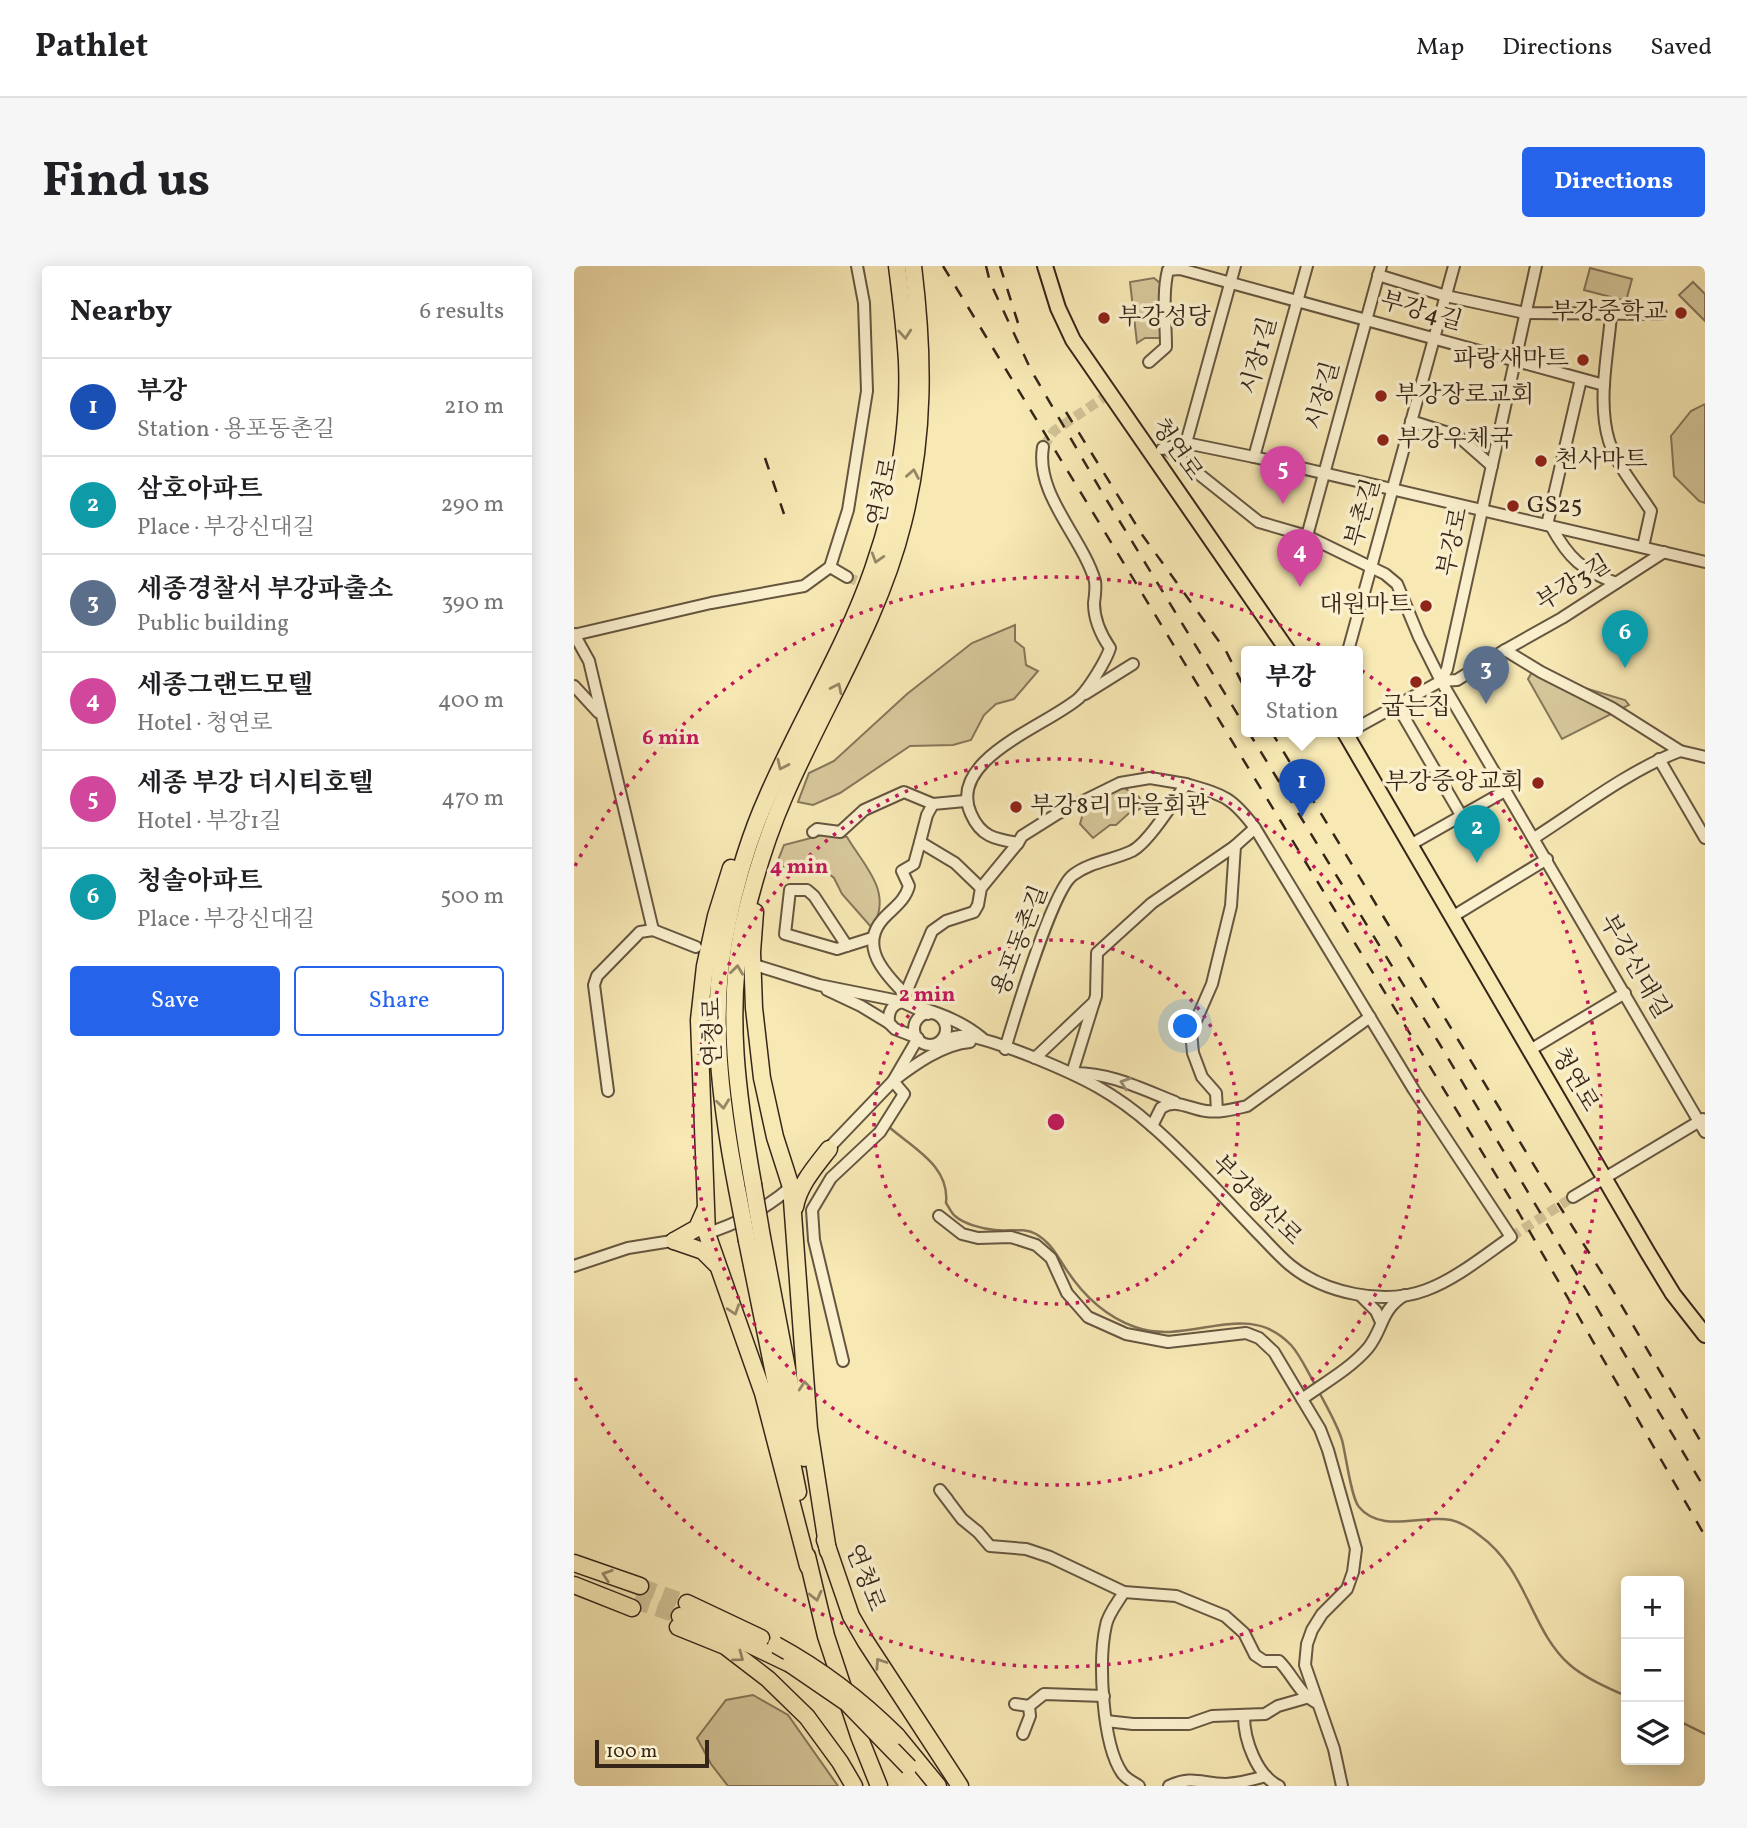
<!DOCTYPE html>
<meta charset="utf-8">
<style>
:root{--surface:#fff;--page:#f6f6f6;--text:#202124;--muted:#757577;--line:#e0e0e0;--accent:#2563eb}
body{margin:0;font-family:Vollkorn,"Noto Serif KR",serif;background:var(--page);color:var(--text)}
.controls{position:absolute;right:21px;bottom:21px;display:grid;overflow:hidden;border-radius:7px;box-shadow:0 4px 18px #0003}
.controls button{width:63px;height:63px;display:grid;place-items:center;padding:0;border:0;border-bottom:2px solid var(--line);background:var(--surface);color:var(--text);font:35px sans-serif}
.scale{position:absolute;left:21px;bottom:18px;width:114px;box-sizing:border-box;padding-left:7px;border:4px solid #36261a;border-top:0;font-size:19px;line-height:24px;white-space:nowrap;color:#36261a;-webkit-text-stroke:5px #faf0ce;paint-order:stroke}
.you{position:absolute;left:612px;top:761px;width:24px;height:24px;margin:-18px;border:5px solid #fff;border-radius:50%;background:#1a73e8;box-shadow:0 0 0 10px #1a73e833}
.badge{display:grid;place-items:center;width:46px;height:46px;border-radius:50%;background:var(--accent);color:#fff;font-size:23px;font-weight:700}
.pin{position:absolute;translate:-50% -58px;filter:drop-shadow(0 2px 4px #0008)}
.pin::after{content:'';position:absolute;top:37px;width:24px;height:21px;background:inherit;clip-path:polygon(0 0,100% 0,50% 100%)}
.popup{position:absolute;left:667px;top:380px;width:122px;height:91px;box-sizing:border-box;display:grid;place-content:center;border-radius:7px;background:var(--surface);filter:drop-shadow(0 2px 5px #0005);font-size:23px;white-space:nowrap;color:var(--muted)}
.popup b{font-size:26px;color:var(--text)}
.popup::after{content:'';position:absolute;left:50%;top:100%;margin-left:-14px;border:14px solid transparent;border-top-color:var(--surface)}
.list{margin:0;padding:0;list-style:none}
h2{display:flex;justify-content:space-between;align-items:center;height:91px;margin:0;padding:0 28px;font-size:30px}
h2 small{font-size:23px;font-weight:400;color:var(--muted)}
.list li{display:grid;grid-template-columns:46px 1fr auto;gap:21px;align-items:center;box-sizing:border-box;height:98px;padding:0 28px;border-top:2px solid var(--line)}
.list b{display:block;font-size:26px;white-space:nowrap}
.list p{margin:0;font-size:23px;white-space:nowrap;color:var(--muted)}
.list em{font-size:23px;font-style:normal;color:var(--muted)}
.actions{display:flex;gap:14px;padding:21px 28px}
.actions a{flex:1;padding:16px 0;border:2px solid var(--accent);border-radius:7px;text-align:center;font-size:24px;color:var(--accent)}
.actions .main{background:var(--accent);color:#fff}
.icon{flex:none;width:38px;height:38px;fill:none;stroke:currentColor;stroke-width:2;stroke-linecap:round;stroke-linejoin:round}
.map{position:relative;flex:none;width:1131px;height:1520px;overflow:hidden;border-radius:7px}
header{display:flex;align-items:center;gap:42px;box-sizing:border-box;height:98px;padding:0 35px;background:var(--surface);border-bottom:2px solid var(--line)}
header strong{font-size:33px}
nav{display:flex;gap:38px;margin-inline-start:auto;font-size:24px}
.intro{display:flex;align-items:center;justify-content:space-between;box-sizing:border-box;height:168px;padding:0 42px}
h1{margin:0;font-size:49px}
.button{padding:18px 32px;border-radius:7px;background:var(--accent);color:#fff;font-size:24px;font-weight:700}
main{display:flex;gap:42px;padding:0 42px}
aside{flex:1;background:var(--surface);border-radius:7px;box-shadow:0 4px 18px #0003}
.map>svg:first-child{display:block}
.green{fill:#d6c79a;stroke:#86765a;stroke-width:2}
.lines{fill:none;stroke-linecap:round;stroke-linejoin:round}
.stream{stroke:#827357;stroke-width:2.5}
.minor-tunnel{stroke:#d0c195;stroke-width:10;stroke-dasharray:10 5;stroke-linecap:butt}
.highway-tunnel{stroke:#d0c195;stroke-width:16;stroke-dasharray:16 8;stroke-linecap:butt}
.minor-casing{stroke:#665640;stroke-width:14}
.major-casing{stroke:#36261a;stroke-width:18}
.highway-casing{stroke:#36261a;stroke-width:19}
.minor{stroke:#faf0ce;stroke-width:10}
.major{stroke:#f7e8b4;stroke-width:14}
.highway{stroke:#f7e8b4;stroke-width:16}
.rail{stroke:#36261a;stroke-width:2.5;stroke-dasharray:12 12;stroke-linecap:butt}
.highway-bridge-casing{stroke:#36261a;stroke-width:19;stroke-linecap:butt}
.highway-bridge{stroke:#f7e8b4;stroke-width:16}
.oneway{stroke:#968767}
.oneway2{stroke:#988b74}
.ring{fill:none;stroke:#c2185b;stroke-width:3.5;stroke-dasharray:3.5 7}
.poi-dot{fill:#8f2418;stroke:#faf0ce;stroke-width:2.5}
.labels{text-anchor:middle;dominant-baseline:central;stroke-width:7;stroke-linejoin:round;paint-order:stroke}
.street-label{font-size:24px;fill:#36261a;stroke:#faf0ce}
.poi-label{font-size:24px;fill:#36261a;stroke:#faf0ce;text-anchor:start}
.centre{fill:#c2185b;stroke:#faf0ce;stroke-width:3.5}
.ring-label{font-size:21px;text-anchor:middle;font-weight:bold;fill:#c2185b;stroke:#faf0ce;stroke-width:7;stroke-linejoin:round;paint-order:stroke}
</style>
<header>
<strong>Pathlet</strong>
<nav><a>Map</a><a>Directions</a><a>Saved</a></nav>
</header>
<div class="intro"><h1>Find us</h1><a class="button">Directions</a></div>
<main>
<aside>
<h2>Nearby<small>6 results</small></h2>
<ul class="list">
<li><span class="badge" style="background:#1a4fb4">1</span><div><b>부강</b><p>Station · 용포동촌길</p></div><em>210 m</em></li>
<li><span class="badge" style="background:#0f9aa8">2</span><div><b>삼호아파트</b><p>Place · 부강신대길</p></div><em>290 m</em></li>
<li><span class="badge" style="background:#5c6f8a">3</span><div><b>세종경찰서 부강파출소</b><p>Public building</p></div><em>390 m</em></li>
<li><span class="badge" style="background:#d1479c">4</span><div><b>세종그랜드모텔</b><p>Hotel · 청연로</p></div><em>400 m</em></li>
<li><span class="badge" style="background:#d1479c">5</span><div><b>세종 부강 더시티호텔</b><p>Hotel · 부강1길</p></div><em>470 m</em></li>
<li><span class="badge" style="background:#0f9aa8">6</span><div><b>청솔아파트</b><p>Place · 부강신대길</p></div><em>500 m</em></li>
</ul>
<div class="actions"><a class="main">Save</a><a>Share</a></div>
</aside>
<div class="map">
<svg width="1131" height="1520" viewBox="0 0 1131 1520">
<rect width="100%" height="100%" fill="#f7e8b4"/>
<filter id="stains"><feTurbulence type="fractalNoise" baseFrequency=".00286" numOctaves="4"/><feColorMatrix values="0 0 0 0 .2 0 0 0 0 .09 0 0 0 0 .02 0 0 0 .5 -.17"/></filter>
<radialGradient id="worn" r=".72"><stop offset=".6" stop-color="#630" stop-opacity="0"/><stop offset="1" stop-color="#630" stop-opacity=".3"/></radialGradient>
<g class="green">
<path d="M1016,2L1058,13L1052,35L1010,24Z"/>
<path d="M580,12L586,17L587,72H571L563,77L556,16Z"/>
<path d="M1119,16L1131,28V55L1105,29Z"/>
<path d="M1131,138V237L1125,235L1100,210L1097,170L1117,145Z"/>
<path d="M441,359V375L450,382L452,399L464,405L440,433L422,438L410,449L397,474L379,479L336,480L266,527L239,539L224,536L235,507L260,495L333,428L398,377Z"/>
<path d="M958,406L1051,434L1055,439L988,473L954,413Z"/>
<path d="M545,519L565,531L570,541L554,548L542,559H536L519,572L506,558L508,551L505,543Z"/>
<path d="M252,568L273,571C290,600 320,626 298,662L268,628L260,612L244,599H221L201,602L210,579Z"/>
<path d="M179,1429L214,1449L264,1520H154L137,1498L123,1472L152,1434Z"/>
</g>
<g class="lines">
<g class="stream">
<path d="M315,861C339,882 376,900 372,937C375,941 377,947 381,950C390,958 409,963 421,964C435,966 449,961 462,968C476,976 482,988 490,1000C507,1027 530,1050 561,1061C616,1081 672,1031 717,1079C727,1090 734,1107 742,1120"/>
<path d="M745,1126C753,1141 763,1158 768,1174C772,1189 777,1232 785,1241C807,1268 848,1248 877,1254C886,1256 898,1263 905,1269C954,1304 956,1364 996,1399C1011,1412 1034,1422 1052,1430"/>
<path d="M1105,1455L1131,1468"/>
</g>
<g class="minor-tunnel">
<path d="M469,181L480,165L535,128"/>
<path d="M273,311L298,321"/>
<path d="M937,971L999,931"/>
</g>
<g class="highway-tunnel">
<path d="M66,1320L113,1337"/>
<path d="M60,1335L106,1350"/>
</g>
<g class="minor-casing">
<g id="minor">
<path d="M804,9L872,30L951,47L1087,48"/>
<path d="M1037,49C1034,89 1023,135 1035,175C1043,200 1063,223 1077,245L1069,281"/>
<path d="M575,96L592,81C592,55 588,28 594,4L606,3L1030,119"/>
<path d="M837,155L884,170L918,200"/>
<path d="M612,177L661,0"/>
<path d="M469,181C461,228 508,271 521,315C522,322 521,330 520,337C520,354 527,369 536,382C532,395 515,422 505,432C473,460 372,493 397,548C407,571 421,573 444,577L448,570L483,548L546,517L576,512L612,518"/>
<path d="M591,181L685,256L733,270L811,308L823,318L845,371L867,415L1131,866"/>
<path d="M588,183L612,177L680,191L1131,296"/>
<path d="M680,191L733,0"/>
<path d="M973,259L1007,113"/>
<path d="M977,260C995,293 1008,304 1042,317"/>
<path d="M733,270L807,0"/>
<path d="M256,301L273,311"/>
<path d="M0,368L15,395L79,664"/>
<path d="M0,369L137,337L230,320L256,301L274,244L293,125L290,37L283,0"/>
<path d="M931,384L988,352L1090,286"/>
<path d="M774,385L880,0"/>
<path d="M867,415L883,414L931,384L967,406L1038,442L1106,485C1054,505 1007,542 960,572"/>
<path d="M0,420L24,446"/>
<path d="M511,428L559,398"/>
<path d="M823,439L887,549"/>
<path d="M784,461L867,415L873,403L962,0"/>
<path d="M1106,485L1131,491"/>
<path d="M1085,493L1131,572"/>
<path d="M391,535L359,538L353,549L346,576L381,597L407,622"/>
<path d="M239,566L243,563L266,566L290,544L330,526L359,538"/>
<path d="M836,579L931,525"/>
<path d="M878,651L973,593"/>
<path d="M273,680L240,630L233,624H216L211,668L263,683L298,672"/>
<path d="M184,700L245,719L330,736"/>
<path d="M253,724L287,740L315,757"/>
<path d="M330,727C310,707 285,680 309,653C319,642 331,635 335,620L328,605L340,598L346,576"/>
<path d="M328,736L358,665L372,655L400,646L404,639L407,622L444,577"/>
<path d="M520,736L498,807C535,806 568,823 601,836"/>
<path d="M348,742C370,749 390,757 408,772"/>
<circle cx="356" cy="763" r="16"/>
<path d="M367,775C376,772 385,769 393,770C414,773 444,785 464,793C508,811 541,827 578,860C615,892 648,930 682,965C693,976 704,989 716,999C750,1027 810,1040 852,1024C882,1013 911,989 937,971L840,824L681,562C657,530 649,529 612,518C600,535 575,576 558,585C539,594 516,596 499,609C479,623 440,753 431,783"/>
<path d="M956,784L1051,727"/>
<path d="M461,792L520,736L522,730L523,687L578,637L661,580"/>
<path d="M34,825L20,719L23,710L66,666L79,664L122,681"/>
<path d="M643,845L642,827L628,811L619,787L617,766L638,718L657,640L661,580L681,562"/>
<path d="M578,860L587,842C603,832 615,843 632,845C646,847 660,843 673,840L796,751"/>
<path d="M250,887L319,815L344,772L321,763L315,757C314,746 317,739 328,736L354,748"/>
<path d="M999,931L1129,853"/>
<path d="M365,950L388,968L404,972L437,971L462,979L477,992L493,1027L514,1051L552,1068L594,1076L672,1067L685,1072L700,1086L728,1133"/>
<path d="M130,968C162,959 195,941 219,919"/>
<path d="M0,1000L54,982L104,974"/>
<path d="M786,1029L802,1045L807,1056"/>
<path d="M269,1095L240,974L238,944L257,912L306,866L330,828L319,815C340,799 369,778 396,776"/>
<path d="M374,1234L366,1224L388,1253L404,1266L416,1280L452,1283L476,1291L550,1326L602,1330L651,1350L670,1367L681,1389L690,1395H705C719,1409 725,1428 743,1437"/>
<path d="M550,1326C544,1336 534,1348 532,1359C524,1394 528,1478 548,1507C552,1513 559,1516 565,1520"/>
<path d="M441,1438L455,1440"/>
<path d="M670,1450C670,1474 683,1510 705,1520"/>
<path d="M532,1455L559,1458H615L638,1450L691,1448L704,1440L732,1432"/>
<path d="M449,1468L456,1450L455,1440L470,1428L530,1430"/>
<path d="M595,1520C620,1509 627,1518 652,1518C666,1517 678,1514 692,1510"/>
<path d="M768,1520L760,1483L731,1399L733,1378L738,1364L748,1348L773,1323L779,1306L782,1283L754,1184L746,1163L728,1133C750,1117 776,1103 794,1082C810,1062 806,1044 831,1029"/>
</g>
</g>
<g class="major-casing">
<g id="major">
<path d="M471,0L484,42L499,74L714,385"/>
<path d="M770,465L1074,987L1099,1028L1131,1069"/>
</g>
</g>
<g class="highway-casing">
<g id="highway">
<path d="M157,602L142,650L131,700L125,754L133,968L189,1127L234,1300"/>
<path d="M181,646L178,686L180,742L188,812L201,871L217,921L235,1163L254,1285"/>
<path d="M179,918C164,833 151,745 169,660C179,616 193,570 211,529C250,439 305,354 329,257C351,170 350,89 339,0"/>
<path d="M163,923C146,835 134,743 154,655C163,612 176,569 194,529C227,453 272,381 299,303C322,237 336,165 333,95C331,63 327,32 323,0"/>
<path d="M221,941C225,919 241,901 255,883"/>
<path d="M188,971L230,1192"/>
<path d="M100,975L129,985L142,998"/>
<path d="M100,975L123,962L131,944"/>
<path d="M173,975L224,1226"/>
<path d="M251,1274L277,1350L292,1376L386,1520"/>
<path d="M233,1290L252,1370L285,1470L305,1520"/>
<path d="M0,1297L66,1320"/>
<path d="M0,1319L58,1342"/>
<path d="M113,1337L187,1372"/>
<path d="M106,1350L164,1373L216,1398"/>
<path d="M104,1361L151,1380L194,1413L233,1451L266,1496L280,1520"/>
<path d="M323,1470L364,1520"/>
</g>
</g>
<use href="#minor" class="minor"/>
<use href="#major" class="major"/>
<use href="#highway" class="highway"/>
<g class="rail">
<path d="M369,0L945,947L1131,1270"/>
<path d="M412,0L416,16L457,104L529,228L672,462"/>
<path d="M426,0L444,57"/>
<path d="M492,146L569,270L652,385L672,425"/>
<path d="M191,192L210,248"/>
<path d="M674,465L865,777L1131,1223"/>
<path d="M697,465L969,914L1038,1023L1131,1183"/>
</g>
<g class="highway-bridge-casing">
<g id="highway-bridge">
<path d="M179,918L188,971"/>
<path d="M163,923L173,975"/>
<path d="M202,1379C248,1404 286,1433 323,1470"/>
<path d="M216,1398L273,1437L335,1501"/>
</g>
</g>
<use href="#highway-bridge" class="highway-bridge"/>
</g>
<defs><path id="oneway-chevron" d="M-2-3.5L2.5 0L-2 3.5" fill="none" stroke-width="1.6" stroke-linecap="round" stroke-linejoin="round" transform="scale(1.75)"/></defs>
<g class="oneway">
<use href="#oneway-chevron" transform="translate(331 68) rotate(86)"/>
<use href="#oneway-chevron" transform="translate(339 208) rotate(-80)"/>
<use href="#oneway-chevron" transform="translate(303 292) rotate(107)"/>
<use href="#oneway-chevron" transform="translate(263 422) rotate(-64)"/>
<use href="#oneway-chevron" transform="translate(208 499) rotate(115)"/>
<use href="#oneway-chevron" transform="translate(163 704) rotate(-83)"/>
<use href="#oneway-chevron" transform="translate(149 838) rotate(83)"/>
<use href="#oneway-chevron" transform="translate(160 1044) rotate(71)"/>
<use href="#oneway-chevron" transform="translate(231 1120) rotate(-95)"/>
<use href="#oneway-chevron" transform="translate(33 1309) rotate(-161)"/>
<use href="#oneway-chevron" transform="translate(242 1330) rotate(76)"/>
<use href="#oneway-chevron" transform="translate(165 1391) rotate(37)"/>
<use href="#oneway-chevron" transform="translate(306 1397) rotate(-124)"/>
</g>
<use class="oneway2" href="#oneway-chevron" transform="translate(551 817) rotate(-161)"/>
<g class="ring">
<circle cx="482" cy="856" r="182"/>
<circle cx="482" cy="856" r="363"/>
<path d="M1 600A545 545 0 1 1 1 1112"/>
</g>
<g class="poi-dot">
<circle cx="1107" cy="47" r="7"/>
<circle cx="530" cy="52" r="7"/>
<circle cx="1009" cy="94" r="7"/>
<circle cx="807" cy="130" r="7"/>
<circle cx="809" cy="174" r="7"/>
<circle cx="967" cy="195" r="7"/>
<circle cx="939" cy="240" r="7"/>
<circle cx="852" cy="340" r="7"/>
<circle cx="842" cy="416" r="7"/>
<circle cx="964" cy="517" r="7"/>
<circle cx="442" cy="541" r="7"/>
</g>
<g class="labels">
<g class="street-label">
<text transform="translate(847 46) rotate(16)">부강4길</text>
<text transform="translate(686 90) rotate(-75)">시장1길</text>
<text transform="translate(750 130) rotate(-75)">시장길</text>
<text transform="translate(602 184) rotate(55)">청연로</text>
<text transform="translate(310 226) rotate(-78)">연청로</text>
<text transform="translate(790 247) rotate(-74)">부촌길</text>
<text transform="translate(880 276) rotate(-78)">부강로</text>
<text transform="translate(1000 318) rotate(-32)">부강3길</text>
<text transform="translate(447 675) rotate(-69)">용포동촌길</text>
<text transform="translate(1060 701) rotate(60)">부강신대길</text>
<text transform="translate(140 766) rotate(-91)">연청로</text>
<text transform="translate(1000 814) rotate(60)">청연로</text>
<text transform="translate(682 935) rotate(45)">부강행산로</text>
<text transform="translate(290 1312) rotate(69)">연청로</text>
</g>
<g class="poi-label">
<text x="1093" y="47" text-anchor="end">부강중학교</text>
<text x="544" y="52">부강성당</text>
<text x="995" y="94" text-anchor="end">파랑새마트</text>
<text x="821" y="130">부강장로교회</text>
<text x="823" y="174">부강우체국</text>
<text x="981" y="195">천사마트</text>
<text x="953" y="240">GS25</text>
<text x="838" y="340" text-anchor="end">대원마트</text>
<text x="842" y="442" text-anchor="middle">굽는집</text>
<text x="950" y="517" text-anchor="end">부강중앙교회</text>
<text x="456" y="541">부강8리 마을회관</text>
</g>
</g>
<circle cx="482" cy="856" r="10" class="centre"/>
<g class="ring-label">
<text x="97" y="478">6 min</text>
<text x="225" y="607">4 min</text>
<text x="353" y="735">2 min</text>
</g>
<rect width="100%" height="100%" filter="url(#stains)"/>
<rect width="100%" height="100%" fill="url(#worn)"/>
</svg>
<div class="controls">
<button>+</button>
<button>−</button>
<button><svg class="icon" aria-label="layers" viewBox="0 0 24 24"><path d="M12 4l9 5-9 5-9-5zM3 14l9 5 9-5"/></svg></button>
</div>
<div class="scale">100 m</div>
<div class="you"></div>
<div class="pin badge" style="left:728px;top:551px;background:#1a4fb4">1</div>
<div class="popup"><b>부강</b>Station</div>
<div class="pin badge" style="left:903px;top:597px;background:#0f9aa8">2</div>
<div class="pin badge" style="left:912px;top:438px;background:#5c6f8a">3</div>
<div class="pin badge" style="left:726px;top:321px;background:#d1479c">4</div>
<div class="pin badge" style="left:709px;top:238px;background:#d1479c">5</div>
<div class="pin badge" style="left:1051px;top:402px;background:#0f9aa8">6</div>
</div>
</main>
